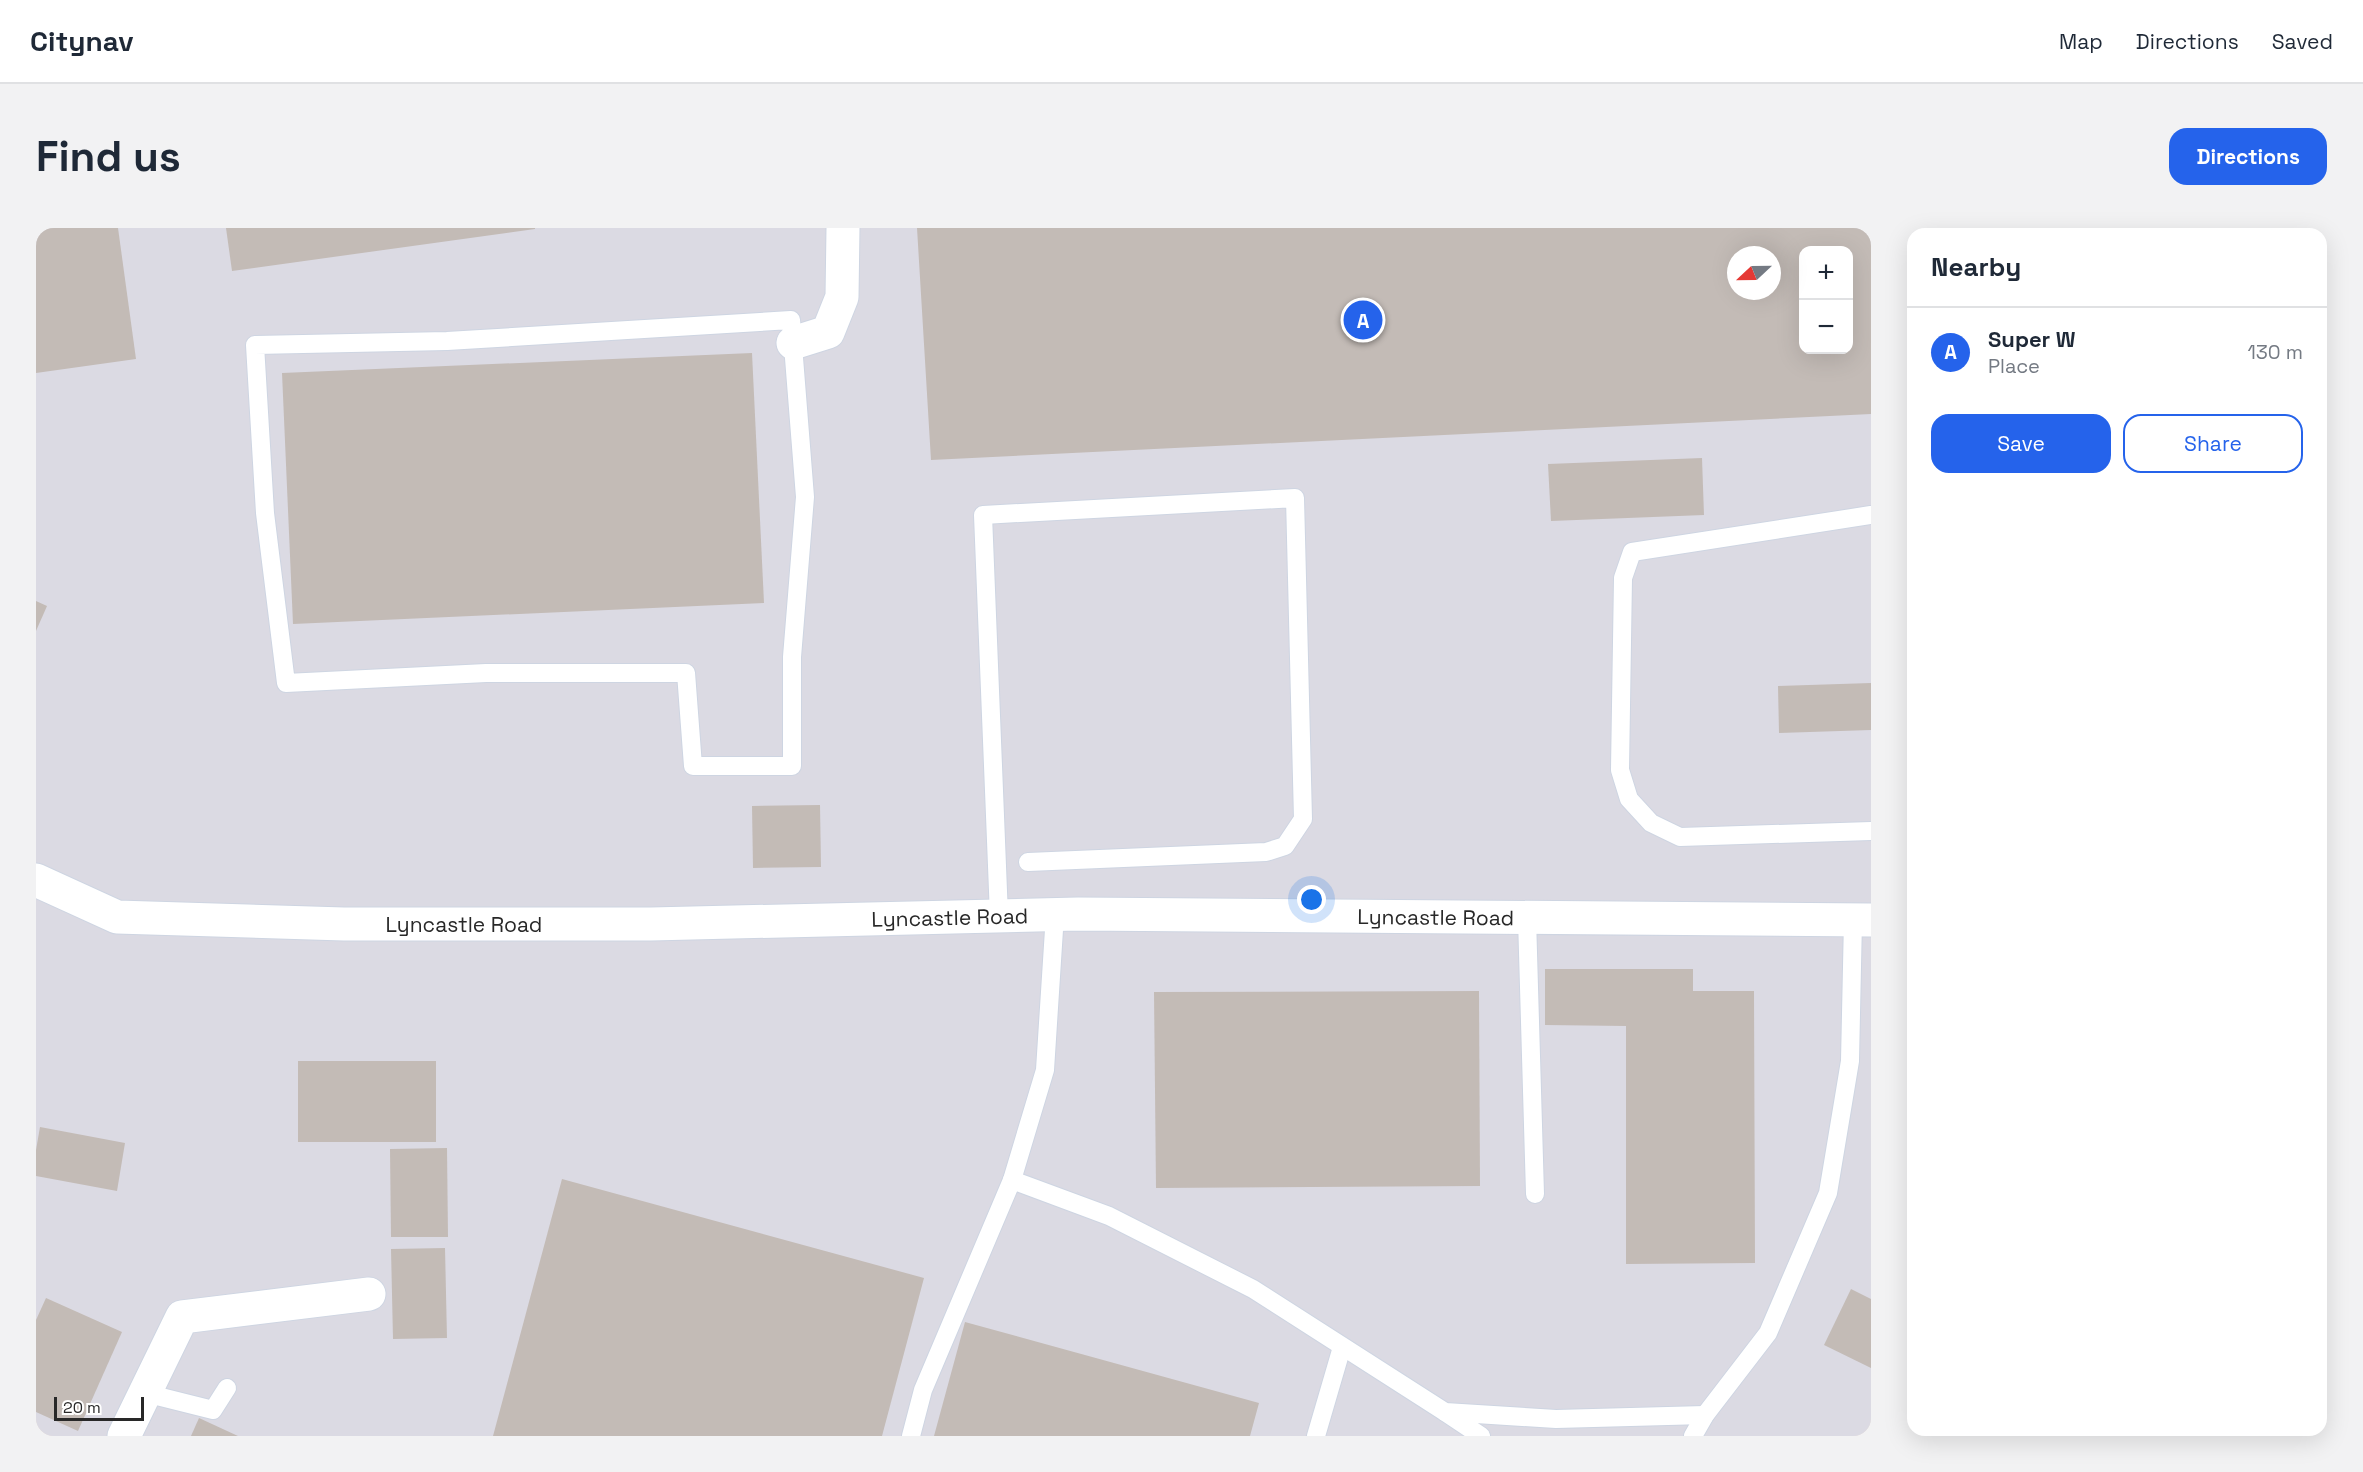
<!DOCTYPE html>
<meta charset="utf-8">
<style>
:root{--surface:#fff;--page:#f2f2f3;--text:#1f2937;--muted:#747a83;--line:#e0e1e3;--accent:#2563eb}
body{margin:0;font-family:"Space Grotesk",sans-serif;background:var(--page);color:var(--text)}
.controls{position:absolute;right:18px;top:18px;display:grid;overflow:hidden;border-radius:12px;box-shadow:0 6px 24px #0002}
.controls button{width:54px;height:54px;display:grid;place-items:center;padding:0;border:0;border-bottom:2px solid var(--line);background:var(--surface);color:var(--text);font:30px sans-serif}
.compass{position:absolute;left:1691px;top:18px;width:54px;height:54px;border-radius:50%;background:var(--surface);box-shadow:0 6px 24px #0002;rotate:248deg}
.scale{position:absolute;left:18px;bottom:15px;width:90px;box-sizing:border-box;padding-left:6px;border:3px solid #282828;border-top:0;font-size:16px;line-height:21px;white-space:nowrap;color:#282828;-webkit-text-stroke:4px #fff;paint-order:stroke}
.you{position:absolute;left:1276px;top:672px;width:21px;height:21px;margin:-15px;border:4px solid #fff;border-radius:50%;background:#1a73e8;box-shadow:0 0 0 9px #1a73e833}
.badge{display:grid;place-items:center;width:39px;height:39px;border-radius:50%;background:var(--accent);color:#fff;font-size:20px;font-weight:700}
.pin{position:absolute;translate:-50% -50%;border:3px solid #fff;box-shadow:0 2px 6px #0006}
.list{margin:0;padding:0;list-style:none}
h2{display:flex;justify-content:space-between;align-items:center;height:78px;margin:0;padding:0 24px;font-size:26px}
h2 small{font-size:20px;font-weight:400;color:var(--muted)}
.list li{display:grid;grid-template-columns:39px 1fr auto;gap:18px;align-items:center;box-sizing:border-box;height:90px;padding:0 24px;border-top:2px solid var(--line)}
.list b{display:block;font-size:22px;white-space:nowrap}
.list p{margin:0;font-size:20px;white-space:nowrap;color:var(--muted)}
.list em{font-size:20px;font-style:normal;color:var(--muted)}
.actions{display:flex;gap:12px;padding:18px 24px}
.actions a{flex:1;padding:14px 0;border:2px solid var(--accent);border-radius:18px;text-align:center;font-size:21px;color:var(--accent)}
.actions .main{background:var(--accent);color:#fff}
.map{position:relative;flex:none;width:1835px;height:1208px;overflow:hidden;border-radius:18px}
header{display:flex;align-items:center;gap:36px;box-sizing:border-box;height:84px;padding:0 30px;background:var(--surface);border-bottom:2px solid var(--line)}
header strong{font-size:28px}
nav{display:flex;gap:33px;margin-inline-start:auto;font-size:21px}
.intro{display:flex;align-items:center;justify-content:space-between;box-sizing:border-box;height:144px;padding:0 36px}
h1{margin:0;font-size:42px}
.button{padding:15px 27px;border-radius:18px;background:var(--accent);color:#fff;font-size:21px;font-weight:700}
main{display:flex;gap:36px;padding:0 36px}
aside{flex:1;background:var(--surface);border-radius:18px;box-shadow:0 6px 24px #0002}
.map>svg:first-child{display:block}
.industrial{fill:#dbdae3;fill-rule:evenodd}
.building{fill:#c3bbb6;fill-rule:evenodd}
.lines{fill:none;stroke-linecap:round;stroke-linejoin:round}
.lane-casing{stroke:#ced5e2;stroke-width:20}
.street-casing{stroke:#ced5e2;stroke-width:35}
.lane{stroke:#fff;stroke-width:18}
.street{stroke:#fff;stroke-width:33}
.labels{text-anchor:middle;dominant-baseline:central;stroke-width:5;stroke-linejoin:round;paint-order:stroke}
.street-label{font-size:21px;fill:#282828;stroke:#fff}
</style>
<header>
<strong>Citynav</strong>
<nav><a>Map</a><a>Directions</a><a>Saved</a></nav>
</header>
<div class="intro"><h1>Find us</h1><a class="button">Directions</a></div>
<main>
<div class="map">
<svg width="1835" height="1208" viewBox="0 0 1835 1208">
<rect width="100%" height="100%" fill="#ebe1d9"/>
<path class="industrial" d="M0,0H1835V1208H0ZM1768,22H1812V122H1768ZM1700,27H1736V63H1700Z"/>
<g class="building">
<path d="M0,0H82L100,131L0,145Z"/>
<path d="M190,0H499V1L196,43Z"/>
<path d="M881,0H1835V186L895,232ZM1768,22H1812V122H1768ZM1700,27H1736V63H1700Z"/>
<path d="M716,125L728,375L257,396L246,145Z"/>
<path d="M1666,230L1668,287L1515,293L1512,236Z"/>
<path d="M0,373L11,378L0,403Z"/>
<path d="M1835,455V502L1743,505L1742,458Z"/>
<path d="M784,577L785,639L717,640L716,578Z"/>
<path d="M1509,741H1657V763H1718L1719,1035L1590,1036V798L1509,797Z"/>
<path d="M1443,763L1444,958L1120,960L1118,764Z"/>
<rect x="262" y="833" width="138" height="81"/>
<path d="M4,899L89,915L81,963L0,948V922Z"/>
<path d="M411,920L412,1009H355L354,921Z"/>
<path d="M526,951L888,1050L846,1208H457Z"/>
<path d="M409,1020L411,1110L357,1111L355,1021Z"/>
<path d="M1815,1061L1835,1071V1140L1788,1117Z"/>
<path d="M10,1070L86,1104L42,1203L0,1184V1092Z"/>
<path d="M929,1094L1223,1175L1214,1208H898Z"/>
<path d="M163,1190L202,1208H155Z"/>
</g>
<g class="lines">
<g class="lane-casing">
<g id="lane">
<path d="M755,92L769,269L756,429V538H657L650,445H450L250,455L229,285L219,117L411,113Z"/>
<path d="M1835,287L1596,324L1587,350L1584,542L1593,571L1615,595L1644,609L1835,603"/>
<path d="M963,688L947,287L1259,270L1267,591L1249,618L1230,624L992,634"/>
<path d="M1491,690L1499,966"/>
<path d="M976,952L1073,988L1217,1061L1409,1184L1520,1191L1669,1187"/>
<path d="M109,1165L177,1182L191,1160"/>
<path d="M1409,1184L1445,1208"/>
<path d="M875,1208L887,1162L976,952L1009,842L1019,686"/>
<path d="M1280,1208L1306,1119"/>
<path d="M1657,1208L1669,1187L1732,1105L1792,965L1814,833L1817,692"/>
</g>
</g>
<g class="street-casing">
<g id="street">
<path d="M757,115L792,104L806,69L807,0"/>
<path id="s1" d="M0,652L81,689L308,696H615L1042,686L1835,692"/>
<path d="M88,1208L146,1089L333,1066"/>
</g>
</g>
<use href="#lane" class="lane"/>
<use href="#street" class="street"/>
</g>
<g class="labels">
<g class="street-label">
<text stroke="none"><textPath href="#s1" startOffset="922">Lyncastle Road</textPath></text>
<text stroke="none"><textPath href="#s1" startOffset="1408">Lyncastle Road</textPath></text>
<text stroke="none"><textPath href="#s1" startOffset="436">Lyncastle Road</textPath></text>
</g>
</g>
</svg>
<div class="controls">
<button>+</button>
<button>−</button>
</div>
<svg class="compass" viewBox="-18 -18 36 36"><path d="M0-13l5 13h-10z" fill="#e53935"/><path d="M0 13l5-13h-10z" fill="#747a83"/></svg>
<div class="scale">20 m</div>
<div class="you"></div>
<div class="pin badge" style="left:1327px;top:92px">A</div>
</div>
<aside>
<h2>Nearby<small></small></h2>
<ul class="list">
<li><span class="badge">A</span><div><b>Super W</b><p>Place</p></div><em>130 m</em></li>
</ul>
<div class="actions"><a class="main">Save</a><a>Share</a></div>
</aside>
</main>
